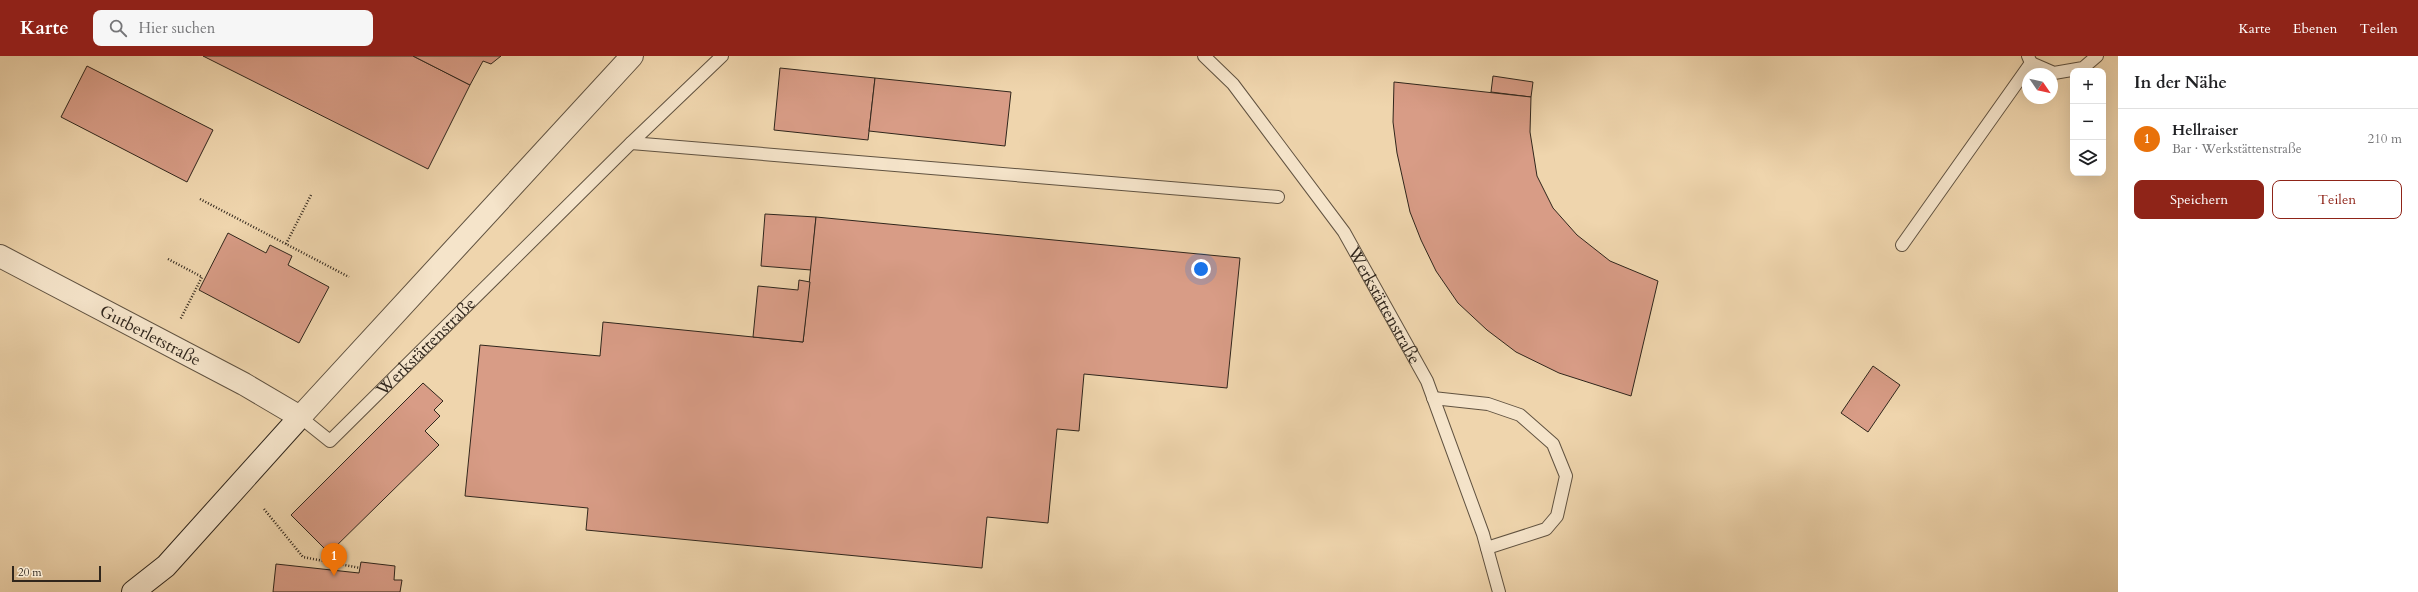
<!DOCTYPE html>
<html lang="de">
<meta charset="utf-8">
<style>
:root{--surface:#fff;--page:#f6f6f6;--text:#202124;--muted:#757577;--line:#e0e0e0;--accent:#8f2418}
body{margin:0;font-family:Cardo,serif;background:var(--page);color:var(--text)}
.controls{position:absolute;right:12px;top:12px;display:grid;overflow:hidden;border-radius:8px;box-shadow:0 4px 16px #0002}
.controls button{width:36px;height:36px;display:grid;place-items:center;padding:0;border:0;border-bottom:1px solid var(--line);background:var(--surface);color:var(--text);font:20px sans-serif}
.compass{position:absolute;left:2022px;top:12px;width:36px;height:36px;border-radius:50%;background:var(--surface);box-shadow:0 4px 16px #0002;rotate:124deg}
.scale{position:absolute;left:12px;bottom:10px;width:89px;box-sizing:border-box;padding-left:4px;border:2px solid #30261c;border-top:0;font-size:11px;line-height:14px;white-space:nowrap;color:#30261c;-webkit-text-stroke:3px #f5e4ca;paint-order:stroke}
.you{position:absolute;left:1201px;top:213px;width:14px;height:14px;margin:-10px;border:3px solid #fff;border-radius:50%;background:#1a73e8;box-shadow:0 0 0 6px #1a73e833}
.badge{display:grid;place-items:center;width:26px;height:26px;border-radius:50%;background:var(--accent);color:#fff;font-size:13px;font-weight:700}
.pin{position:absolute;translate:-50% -33px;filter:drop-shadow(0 1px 2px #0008)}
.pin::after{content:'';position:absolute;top:21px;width:14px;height:12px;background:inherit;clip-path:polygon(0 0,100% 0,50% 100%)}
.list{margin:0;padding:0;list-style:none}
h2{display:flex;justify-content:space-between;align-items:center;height:52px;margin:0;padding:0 16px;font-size:17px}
h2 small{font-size:13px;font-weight:400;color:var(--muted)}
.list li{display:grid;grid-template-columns:26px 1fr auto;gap:12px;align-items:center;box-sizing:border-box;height:60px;padding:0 16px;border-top:1px solid var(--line)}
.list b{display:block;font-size:15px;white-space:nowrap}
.list p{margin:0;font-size:13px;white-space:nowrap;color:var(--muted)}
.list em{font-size:13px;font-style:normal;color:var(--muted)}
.actions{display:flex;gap:8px;padding:12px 16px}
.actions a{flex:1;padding:9px 0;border:1px solid var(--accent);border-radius:8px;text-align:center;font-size:14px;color:var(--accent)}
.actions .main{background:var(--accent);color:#fff}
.icon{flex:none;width:22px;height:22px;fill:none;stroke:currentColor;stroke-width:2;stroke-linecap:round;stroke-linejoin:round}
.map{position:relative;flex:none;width:2118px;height:536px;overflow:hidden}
header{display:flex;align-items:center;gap:24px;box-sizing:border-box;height:56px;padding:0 20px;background:var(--accent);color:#fff}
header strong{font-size:19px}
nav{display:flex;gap:22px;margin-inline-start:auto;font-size:14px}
.search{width:280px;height:36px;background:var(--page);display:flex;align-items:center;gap:10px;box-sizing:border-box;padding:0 14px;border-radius:8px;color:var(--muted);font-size:15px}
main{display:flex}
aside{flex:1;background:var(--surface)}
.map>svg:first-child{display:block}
.building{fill:#d89c86;stroke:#30261c}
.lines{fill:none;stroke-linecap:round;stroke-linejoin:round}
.lane-casing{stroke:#605240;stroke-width:14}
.street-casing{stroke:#605240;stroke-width:24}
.secondary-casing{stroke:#30261c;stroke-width:24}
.path{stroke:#30261c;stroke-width:2.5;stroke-dasharray:1 2;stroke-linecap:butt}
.lane{stroke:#f5e4ca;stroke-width:12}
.street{stroke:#f5e4ca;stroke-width:22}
.secondary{stroke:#f5e4ca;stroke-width:22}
.labels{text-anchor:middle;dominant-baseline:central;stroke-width:3;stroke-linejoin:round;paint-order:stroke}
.street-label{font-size:17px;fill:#30261c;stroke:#f5e4ca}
</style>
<header>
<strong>Karte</strong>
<div class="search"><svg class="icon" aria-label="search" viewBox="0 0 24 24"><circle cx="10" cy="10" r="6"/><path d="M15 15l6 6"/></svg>Hier suchen</div>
<nav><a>Karte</a><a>Ebenen</a><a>Teilen</a></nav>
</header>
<main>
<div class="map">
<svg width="2118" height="536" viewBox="0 0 2118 536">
<rect width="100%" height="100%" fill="#efd5ad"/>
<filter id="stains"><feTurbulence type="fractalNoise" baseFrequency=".005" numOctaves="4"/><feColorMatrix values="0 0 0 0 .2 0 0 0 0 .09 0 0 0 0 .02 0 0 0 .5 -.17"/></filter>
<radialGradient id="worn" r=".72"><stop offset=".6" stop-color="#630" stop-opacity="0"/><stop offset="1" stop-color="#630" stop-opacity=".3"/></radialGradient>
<g class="building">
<path d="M203,0H413L470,29L428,113Z"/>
<path d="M413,0H501L491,8L483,5L470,29Z"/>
<path d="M87,10L213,74L187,126L61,61Z"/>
<path d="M780,12L875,22L868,84L774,74Z"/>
<path d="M1493,20L1533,26L1531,41L1491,36Z"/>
<path d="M875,22L1011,36L1005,90L869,75Z"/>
<path d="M1394,26L1531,41L1530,76L1537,120L1553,152L1577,179L1610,205L1658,225L1631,340L1559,317L1516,296L1487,274L1458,247L1436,215L1421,184L1410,156L1397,97L1393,66Z"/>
<path d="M765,158L816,161L811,214L761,210Z"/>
<path d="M816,161L1240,202L1227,332L1084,318L1079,375L1057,373L1048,467L987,461L982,512L586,474L588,452L465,440L480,289L600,300L603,266L803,286Z"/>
<path d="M228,177L266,197L270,189L292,200L288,209L329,231L299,287L199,234Z"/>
<path d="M799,224L810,226L803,286L753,281L758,230L798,234Z"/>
<path d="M1873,310L1900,329L1868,376L1841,357Z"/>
<path d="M423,327L443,345L434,354L440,360L425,375L439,389L329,497L291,459Z"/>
<path d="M361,506L395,510L394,524H402L400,536H273L276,508L359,517Z"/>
</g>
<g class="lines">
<g class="lane-casing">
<g id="lane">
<path id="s1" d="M1204,0L1233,28L1344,176L1427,325L1483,478L1499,536"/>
<path d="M2031,7L2054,17L2083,12L2097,0"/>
<path d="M631,87L1278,141"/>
<path d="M1902,189L2031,7L2028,0"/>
<path d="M1433,342L1488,348L1520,359L1553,388L1566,420L1557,460L1546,473L1487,492"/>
<path id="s2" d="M300,361L330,385L631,87L722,0"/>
</g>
</g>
<g class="street-casing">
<g id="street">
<path id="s3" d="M0,200L244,328L300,361L632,0"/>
</g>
</g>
<g class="secondary-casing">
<path id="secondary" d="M133,536L166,510L300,361"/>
</g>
<g class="path">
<path d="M200,143L349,221"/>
<path d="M286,188L311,139"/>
<path d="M168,203L202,221L180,264"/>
<path d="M264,453L303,501L360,512"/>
</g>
<use href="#lane" class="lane"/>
<use href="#street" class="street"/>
<use href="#secondary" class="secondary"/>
</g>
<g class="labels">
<g class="street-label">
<text stroke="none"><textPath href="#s1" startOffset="309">Werkstättenstraße</textPath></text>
<text stroke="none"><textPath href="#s3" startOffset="170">Gutberletstraße</textPath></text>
<text stroke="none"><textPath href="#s2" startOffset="173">Werkstättenstraße</textPath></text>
</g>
</g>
<rect width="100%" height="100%" filter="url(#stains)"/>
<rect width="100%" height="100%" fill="url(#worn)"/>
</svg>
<div class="controls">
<button>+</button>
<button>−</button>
<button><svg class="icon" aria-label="layers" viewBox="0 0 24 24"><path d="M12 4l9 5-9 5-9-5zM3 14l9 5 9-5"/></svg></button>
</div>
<svg class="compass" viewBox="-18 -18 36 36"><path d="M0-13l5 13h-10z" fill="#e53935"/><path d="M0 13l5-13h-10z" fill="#757577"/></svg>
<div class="scale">20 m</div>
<div class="you"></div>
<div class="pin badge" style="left:334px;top:520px;background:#e8710a">1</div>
</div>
<aside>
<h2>In der Nähe<small></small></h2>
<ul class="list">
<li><span class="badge" style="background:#e8710a">1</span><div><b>Hellraiser</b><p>Bar · Werkstättenstraße</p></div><em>210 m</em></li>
</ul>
<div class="actions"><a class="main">Speichern</a><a>Teilen</a></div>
</aside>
</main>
